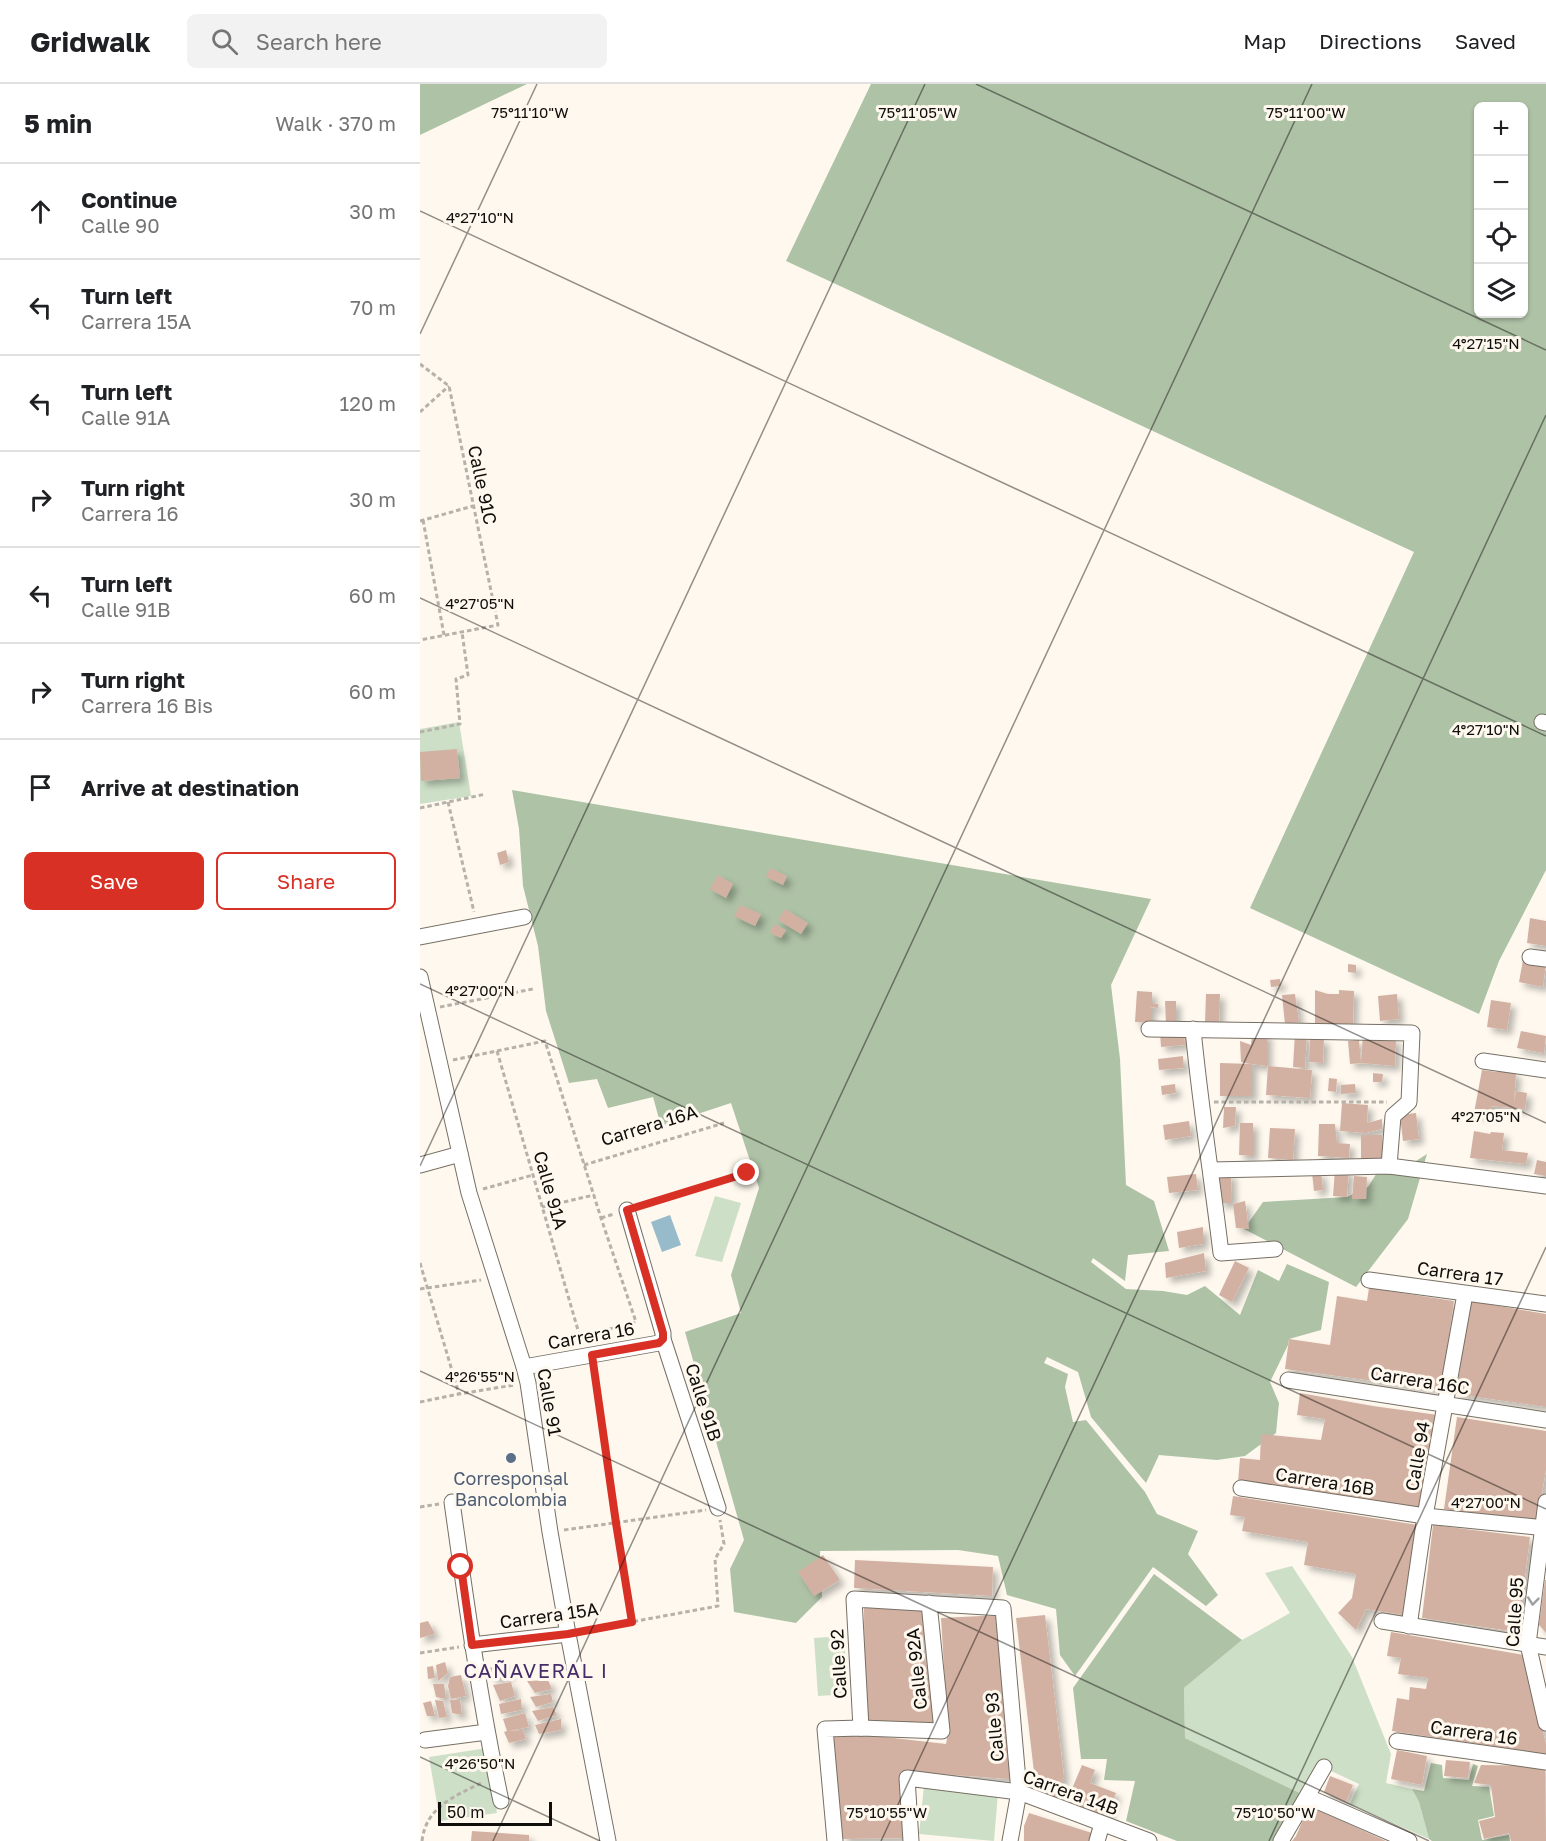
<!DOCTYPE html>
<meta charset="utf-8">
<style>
:root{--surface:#fff;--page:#f2f2f2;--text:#202124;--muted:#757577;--line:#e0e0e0;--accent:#d93025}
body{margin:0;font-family:"Golos Text",sans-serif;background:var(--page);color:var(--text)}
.controls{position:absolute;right:18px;top:18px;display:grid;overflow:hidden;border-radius:9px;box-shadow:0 2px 4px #0004}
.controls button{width:54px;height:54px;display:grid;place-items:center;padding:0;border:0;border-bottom:2px solid var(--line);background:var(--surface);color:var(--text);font:30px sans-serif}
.scale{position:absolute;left:18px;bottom:15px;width:114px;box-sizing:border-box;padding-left:6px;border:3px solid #100e0a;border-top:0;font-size:16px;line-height:21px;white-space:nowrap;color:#100e0a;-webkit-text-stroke:4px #fef8ee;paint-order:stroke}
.stop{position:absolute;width:18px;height:18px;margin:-14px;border:4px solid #d93025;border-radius:50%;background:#fff}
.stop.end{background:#d93025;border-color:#fff;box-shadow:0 2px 6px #0008}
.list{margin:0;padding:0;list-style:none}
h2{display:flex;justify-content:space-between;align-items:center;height:78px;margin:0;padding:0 24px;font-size:26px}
h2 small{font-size:20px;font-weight:400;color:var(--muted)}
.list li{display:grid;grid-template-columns:39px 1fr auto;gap:18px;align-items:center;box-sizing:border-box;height:96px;padding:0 24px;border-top:2px solid var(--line)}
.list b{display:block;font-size:22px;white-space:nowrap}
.list p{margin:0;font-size:20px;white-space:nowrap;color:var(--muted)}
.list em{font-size:20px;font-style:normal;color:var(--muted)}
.actions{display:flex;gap:12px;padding:18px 24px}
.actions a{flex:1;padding:14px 0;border:2px solid var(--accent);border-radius:9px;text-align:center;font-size:21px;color:var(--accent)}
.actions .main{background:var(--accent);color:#fff}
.icon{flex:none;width:33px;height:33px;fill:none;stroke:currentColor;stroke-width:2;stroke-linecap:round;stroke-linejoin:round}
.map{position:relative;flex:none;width:1126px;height:1757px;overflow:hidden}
header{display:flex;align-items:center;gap:36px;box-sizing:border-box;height:84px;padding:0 30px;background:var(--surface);border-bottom:2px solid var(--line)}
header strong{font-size:28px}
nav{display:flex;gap:33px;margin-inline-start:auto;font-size:21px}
.search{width:420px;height:54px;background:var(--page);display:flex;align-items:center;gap:15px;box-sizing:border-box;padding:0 21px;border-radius:9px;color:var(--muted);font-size:22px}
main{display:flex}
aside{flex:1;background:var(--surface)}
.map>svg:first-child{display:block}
.green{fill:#cddfc6}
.forest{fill:#aec2a6;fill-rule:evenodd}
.water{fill:#97bbca}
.building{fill:#d3b1a2;filter:url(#shadow)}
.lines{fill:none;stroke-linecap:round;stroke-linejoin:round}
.minor-casing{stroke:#766f64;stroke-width:17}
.path{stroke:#b6b1a9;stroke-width:3;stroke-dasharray:4.5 3;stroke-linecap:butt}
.minor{stroke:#fff;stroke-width:15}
.oneway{stroke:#9f9f9d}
.route{stroke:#d93025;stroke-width:8}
.ticks{fill:none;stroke:#100e0a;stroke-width:1.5;stroke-opacity:0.45}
.service-dot{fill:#5c6f8a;stroke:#fef8ee;stroke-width:2}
.labels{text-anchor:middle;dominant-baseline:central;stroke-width:6;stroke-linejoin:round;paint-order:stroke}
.street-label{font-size:18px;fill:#100e0a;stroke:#fef8ee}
.service-label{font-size:18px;fill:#4e5e75;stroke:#fef8ee}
.neighbourhood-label{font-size:20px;letter-spacing:1.5px;fill:#442d68;stroke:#fef8ee}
.ticks-label{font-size:15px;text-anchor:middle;fill:#100e0a;stroke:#fef8ee;stroke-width:6;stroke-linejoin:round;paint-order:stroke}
</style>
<header>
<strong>Gridwalk</strong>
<div class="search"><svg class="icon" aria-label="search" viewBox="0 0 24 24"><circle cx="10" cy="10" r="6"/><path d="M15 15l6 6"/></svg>Search here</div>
<nav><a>Map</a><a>Directions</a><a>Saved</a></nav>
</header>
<main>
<aside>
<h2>5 min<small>Walk · 370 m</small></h2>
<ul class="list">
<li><svg class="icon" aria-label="ahead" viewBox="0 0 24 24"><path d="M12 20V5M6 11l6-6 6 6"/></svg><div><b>Continue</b><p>Calle 90</p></div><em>30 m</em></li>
<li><svg class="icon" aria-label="left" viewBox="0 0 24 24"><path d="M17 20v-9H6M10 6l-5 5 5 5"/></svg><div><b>Turn left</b><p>Carrera 15A</p></div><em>70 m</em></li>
<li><svg class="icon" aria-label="left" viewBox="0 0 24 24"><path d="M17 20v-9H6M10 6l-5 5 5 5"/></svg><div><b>Turn left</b><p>Calle 91A</p></div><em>120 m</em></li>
<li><svg class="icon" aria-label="right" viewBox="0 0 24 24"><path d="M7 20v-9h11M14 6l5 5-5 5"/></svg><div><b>Turn right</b><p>Carrera 16</p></div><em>30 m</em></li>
<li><svg class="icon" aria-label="left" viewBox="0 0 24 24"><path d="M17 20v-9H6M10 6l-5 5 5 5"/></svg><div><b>Turn left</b><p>Calle 91B</p></div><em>60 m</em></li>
<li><svg class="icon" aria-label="right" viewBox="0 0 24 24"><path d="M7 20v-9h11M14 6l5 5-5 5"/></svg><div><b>Turn right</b><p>Carrera 16 Bis</p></div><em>60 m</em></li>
<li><svg class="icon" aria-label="arrive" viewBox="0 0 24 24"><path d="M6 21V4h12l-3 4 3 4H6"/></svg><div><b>Arrive at destination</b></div></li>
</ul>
<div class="actions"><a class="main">Save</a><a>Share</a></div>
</aside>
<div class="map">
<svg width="1126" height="1757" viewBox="0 0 1126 1757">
<defs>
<filter id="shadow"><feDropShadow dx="5" dy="5" stdDeviation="3" flood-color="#0004"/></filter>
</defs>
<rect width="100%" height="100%" fill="#fef8ee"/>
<g class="green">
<path d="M39,638L51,712L0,720V645Z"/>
<path d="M295,1112L321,1119L302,1178L275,1172Z"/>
<path d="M872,1482L932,1573L971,1670L966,1699L992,1705L999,1718L1009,1755L930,1720L939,1700L909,1686L911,1679L903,1676L884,1711L765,1654L764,1604L822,1556L870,1529L845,1489Z"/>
<path d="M424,1552L428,1610L398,1612L394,1554Z"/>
<path d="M67,1664L77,1729L20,1737L9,1673Z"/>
<path d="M504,1702L578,1709L574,1757L499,1750Z"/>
</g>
<g class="forest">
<path d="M0,0H107L0,51Z"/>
<path d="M451,0H1126V786L1079,877L1059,930L830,824L994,468L366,177ZM1058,22H1104V230H1058Z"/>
<path d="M92,706L731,815L691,901L700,975L706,1101L734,1117L749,1167L708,1171L705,1197L673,1174L671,1178L706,1205L743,1207L767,1211L785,1202L820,1231L838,1186L859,1197L867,1180L909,1198L901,1246L869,1255L868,1261L850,1298L859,1319L856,1349L825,1372L797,1376L739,1371L726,1399L671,1333L658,1288L627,1273L624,1279L648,1290L645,1303L653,1338L666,1336L725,1408L737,1430L778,1447L768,1470L798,1511L786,1522L733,1483L655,1592L640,1571L636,1525L587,1511L578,1472L538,1466L400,1467L402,1513L376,1539L314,1528L310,1485L324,1456L265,1248L321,1229L311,1191L339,1104L311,1019L241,1042L233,1013L188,1024L177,995L149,999L126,927L118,862L103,802L99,745Z"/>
<path d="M1007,1070L988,1135L936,1203L824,1145L843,1118L927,1113L948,1103L958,1087L982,1086Z"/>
<path d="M734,1490L822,1556L764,1604L765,1654L884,1711L855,1757H757L706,1737L715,1697L684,1696L687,1675H661L653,1604Z"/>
<path d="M1011,1679L1022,1681L1023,1694L1049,1696L1053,1680L1058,1682L1052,1702L1069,1703L1074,1732L1058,1736L1062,1756L1089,1751L1090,1757H1012L1009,1755L999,1718L992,1705L1004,1707Z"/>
</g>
<path class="water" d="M250,1131L261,1161L242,1168L231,1138Z"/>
<g class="building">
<path d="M37,665L40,694L1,697L0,668Z"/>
<path d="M86,766L89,778L80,781L77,769Z"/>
<path d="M350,784L367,792L363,801L346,793Z"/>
<path d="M298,791L313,800L306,814L290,805Z"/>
<path d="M320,821L341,830L335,842L314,832Z"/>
<path d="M365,825L388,839L381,850L358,836Z"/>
<path d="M1110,834L1126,837V862L1107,859Z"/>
<path d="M354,840L366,846L361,854L350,849Z"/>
<path d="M1103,876L1126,879L1123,903L1099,898Z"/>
<path d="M928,880L936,881V889L928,888Z"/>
<path d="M860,895L861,902L851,903L850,896Z"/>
<path d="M895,906L908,910H919V906L934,907L933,940H895Z"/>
<path d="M717,907L732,908V919L738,920V924L731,923V939L715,938Z"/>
<path d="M786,910H800L799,940L785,939Z"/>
<path d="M875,910L879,938L865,940L862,911Z"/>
<path d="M977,910L979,935L960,937L958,912Z"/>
<path d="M1071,916L1091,919L1087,946L1067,943Z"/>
<path d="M745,917H756V939L746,940Z"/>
<path d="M764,946L765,961L741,963L740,948Z"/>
<path d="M1101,947L1126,952L1124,969L1097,964Z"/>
<path d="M832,949H847V982L832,980V1012H800V979L832,980L821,978L820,957L831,961Z"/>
<path d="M875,949L887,950L885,984L873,983Z"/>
<path d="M943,950L976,955L975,982L941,979Z"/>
<path d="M890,954L904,955L903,979L889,978Z"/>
<path d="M939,956L941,979L930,980L928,957Z"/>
<path d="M763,972L764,984L739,986L738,975Z"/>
<path d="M848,982L892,986L890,1014L846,1011Z"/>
<path d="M1078,983L1096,989L1094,1019L1096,1007L1107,1009L1105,1025L1071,1022L1070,1032L1054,1029L1062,986L1077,988Z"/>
<path d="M953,989L963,990L962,998H953Z"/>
<path d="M909,994L917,995L916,1008L908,1007Z"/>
<path d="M755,1000L756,1009L742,1011L741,1002Z"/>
<path d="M935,1000L936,1009L921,1010V1001Z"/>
<path d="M922,1019L948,1021L947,1039L962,1035V1045L946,1049L920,1047Z"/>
<path d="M804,1023H816L815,1042L803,1044Z"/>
<path d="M996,1029L999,1055L983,1057L980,1031Z"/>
<path d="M769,1037L771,1052L745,1056L743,1041Z"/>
<path d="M820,1039H833V1072L819,1071Z"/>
<path d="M899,1040H915L917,1059L930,1060L929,1074L898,1072Z"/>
<path d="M850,1044L875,1045L873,1076L848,1074Z"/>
<path d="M1054,1047L1070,1050L1071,1048L1084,1049L1082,1066L1108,1069L1106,1080L1050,1074Z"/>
<rect x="941" y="1051" width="21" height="28"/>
<path d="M1117,1076L1126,1078V1092L1114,1090Z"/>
<path d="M915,1085L929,1086L927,1113L913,1112Z"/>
<path d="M901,1088L903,1106L894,1107L892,1089Z"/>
<path d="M811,1089L812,1119H799V1090Z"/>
<path d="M776,1090L778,1106L749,1109L747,1093Z"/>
<path d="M934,1092L947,1093L946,1115H932Z"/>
<path d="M825,1117L829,1145L816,1144L813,1120Z"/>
<path d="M783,1143V1160L759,1164L757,1148Z"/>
<path d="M784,1169L786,1187L746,1194L745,1179Z"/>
<path d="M815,1177L829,1184L812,1218L799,1211Z"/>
<path d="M949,1204L1034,1217L1021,1306L865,1285L869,1255L910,1261L917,1212L947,1217Z"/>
<path d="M1050,1217L1126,1230V1323L1036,1310Z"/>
<path d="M880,1309L953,1322L1018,1331L1003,1426L818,1398L820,1374L840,1376L841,1350L901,1356L905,1335L877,1331Z"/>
<path d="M1037,1333L1126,1347V1385L1117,1439L1024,1425Z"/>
<path d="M813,1412L998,1441L983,1531L946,1525L936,1546L918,1529L932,1514L936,1490L884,1481L888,1458L822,1447L825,1433L810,1431Z"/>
<path d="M1013,1441L1110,1453L1098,1548L1002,1534Z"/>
<path d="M403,1471L420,1496L394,1512L378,1488Z"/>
<path d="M435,1476L573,1483L572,1512L434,1504Z"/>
<path d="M1125,1496H1126V1549L1119,1541Z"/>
<path d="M444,1524L503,1525V1567L514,1608L516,1640H445Z"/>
<path d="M581,1531L591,1667L589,1695L482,1687V1754L423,1755L416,1702L413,1650L456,1652L526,1660L528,1649L521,1534Z"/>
<path d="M625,1531L644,1693L634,1715L620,1709L616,1705L596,1534Z"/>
<path d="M8,1537L15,1550L0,1554V1539Z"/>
<path d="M971,1548L1104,1571L1126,1660V1670L972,1647L977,1614L989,1616L990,1603L1006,1605L1008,1594L978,1590L981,1574L967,1572Z"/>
<path d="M25,1578L28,1589L18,1597L16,1581Z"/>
<path d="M87,1580L89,1592L73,1595L68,1584Z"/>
<path d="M13,1582L15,1594L8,1595L7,1583Z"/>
<path d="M41,1591L46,1612L31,1615L28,1602L30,1593Z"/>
<path d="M128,1596L132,1605L115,1609L107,1597Z"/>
<path d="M91,1598L95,1612L80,1617L73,1601Z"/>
<path d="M13,1600H24L26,1615L16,1613Z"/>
<path d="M131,1610L133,1618L116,1623L110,1613Z"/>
<path d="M101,1615L102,1626L81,1630L79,1620Z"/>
<path d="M15,1616L23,1617L27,1633L19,1634Z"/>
<path d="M30,1616H40L42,1631L32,1629Z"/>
<path d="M11,1617L15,1632H7L3,1619Z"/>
<path d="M133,1623L137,1631L118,1637L112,1627Z"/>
<path d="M105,1629L109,1643L89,1647L103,1646L106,1655L89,1659L84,1648L87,1647L83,1635Z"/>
<path d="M141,1635V1646L119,1650L115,1641Z"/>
<path d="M977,1666L1007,1672L1002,1701L971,1695Z"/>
<path d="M1026,1676L1050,1678L1048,1694L1024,1692Z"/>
<path d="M662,1681L675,1686L670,1699L696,1709L686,1736L659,1725L664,1713L651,1707Z"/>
<path d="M1061,1681L1125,1682L1126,1757H1091L1089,1749L1064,1755L1059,1737L1075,1733L1071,1701L1054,1699Z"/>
<path d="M910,1692L933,1701L926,1718L904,1708Z"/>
<path d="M889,1722L931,1741L966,1757H872L876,1752Z"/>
<path d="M609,1729L672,1749L670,1757H604V1742Z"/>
<path d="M52,1747L109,1751V1757H51Z"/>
</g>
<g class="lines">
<g class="minor-casing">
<g id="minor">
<path d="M1122,638L1126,639"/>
<path d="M0,853L104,833"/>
<path d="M1110,873L1126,875"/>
<path d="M0,893L49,1109L104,1283L108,1299L130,1448L148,1550L188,1757"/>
<path d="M729,945L992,949L989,1018L973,1032L969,1082"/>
<path d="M773,945C780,1020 792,1094 801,1169L855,1165"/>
<path d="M1063,977L1126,986"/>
<path d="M0,1081L40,1070"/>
<path d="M791,1086L969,1082L1126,1102"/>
<path d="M207,1126L243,1249V1255L298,1424"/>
<path d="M949,1196L1126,1220"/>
<path d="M104,1283L239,1259L243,1255"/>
<path d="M868,1296L1126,1336"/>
<path d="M821,1404L1005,1432L1126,1444"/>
<path d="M32,1418C46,1518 60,1618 81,1717"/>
<path d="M1126,1418L1108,1560L1126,1639"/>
<path d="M962,1537L1126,1563"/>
<path d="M989,1542L1005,1432L1045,1210"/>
<path d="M52,1561L148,1550"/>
<path d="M441,1644L434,1515L583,1524L599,1708L590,1757"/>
<path d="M5,1656L67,1648"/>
<path d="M977,1657L1126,1678"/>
<path d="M888,1713L989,1757"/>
<path d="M415,1757L405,1645L441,1644L522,1647L509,1519"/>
<path d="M491,1757L487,1694L599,1708L729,1757"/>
<path d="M677,1757L682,1740"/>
<path d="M861,1757L904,1683"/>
</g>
</g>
<g class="path">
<path d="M0,280L29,302L78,541L0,556"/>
<path d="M0,328L29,302"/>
<path d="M3,436L24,551"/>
<path d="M0,437L53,422"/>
<path d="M0,648L40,640L36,595L48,591L42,548"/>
<path d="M28,718L54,828"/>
<path d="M0,724L66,710"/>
<path d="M20,923L113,905"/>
<path d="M77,967L160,1253"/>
<path d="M33,976L125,957L181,1134L216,1238L160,1253"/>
<path d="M794,1018H967"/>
<path d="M164,1081L304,1039"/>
<path d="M63,1105L113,1091"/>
<path d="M220,1122L327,1089"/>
<path d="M122,1123L174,1111"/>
<path d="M181,1134L194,1130"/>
<path d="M0,1179L39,1310"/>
<path d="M0,1205L61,1196"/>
<path d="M174,1284L212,1538"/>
<path d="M0,1318L39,1310L94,1301"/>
<path d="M0,1423L19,1420"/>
<path d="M144,1446L286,1426"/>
<path d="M162,1547L298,1522L295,1475L304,1460L300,1436"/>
<path d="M0,1569L39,1563"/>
<path d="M2,1757C6,1722 36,1712 63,1698"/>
</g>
<use href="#minor" class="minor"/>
</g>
<defs><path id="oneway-chevron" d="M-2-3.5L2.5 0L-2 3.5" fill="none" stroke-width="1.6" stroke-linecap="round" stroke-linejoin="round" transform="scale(1.5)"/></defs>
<use class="oneway" href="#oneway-chevron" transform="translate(1113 1517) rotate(96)"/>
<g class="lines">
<path class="route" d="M41,1483L52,1561L148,1550L212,1538L196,1439L172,1271L239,1259L243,1255V1249L207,1126L327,1089"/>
</g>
<path class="ticks" d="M556,0L1126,266M0,127L1126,652M0,250L117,0M0,514L1126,1039M0,900L1126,1425M0,1082L505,0M0,1287L1009,1757M0,1673L180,1757M73,1757L892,0M461,1757L1126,331M849,1757L1126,1163"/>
<circle class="service-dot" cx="91" cy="1374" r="6"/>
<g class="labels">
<g class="street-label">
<text transform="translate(63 401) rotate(78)">Calle 91C</text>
<text transform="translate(229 1041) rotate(-17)">Carrera 16A</text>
<text transform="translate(131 1106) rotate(74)">Calle 91A</text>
<text transform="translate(1040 1189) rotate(8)">Carrera 17</text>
<text transform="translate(171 1251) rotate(-10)">Carrera 16</text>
<text transform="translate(1000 1296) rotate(9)">Carrera 16C</text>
<text transform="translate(130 1318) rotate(80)">Calle 91</text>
<text transform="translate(284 1318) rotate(72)">Calle 91B</text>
<text transform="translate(997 1372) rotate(-80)">Calle 94</text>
<text transform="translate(905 1397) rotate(9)">Carrera 16B</text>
<text transform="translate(1094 1528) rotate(-86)">Calle 95</text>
<text transform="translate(129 1531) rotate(-8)">Carrera 15A</text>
<text transform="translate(418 1580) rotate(-93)">Calle 92</text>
<text transform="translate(496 1585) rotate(-96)">Calle 92A</text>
<text transform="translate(574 1643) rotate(-95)">Calle 93</text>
<text transform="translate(1054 1648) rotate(8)">Carrera 16</text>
<text transform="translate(651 1708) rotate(20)">Carrera 14B</text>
</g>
<g class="service-label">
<text x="91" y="1394">Corresponsal<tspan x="91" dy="21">Bancolombia</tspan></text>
</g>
<g class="neighbourhood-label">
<text x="116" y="1586">CAÑAVERAL I</text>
</g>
</g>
<g class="ticks-label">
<text x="110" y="34">75°11'10"W</text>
<text x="498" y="34">75°11'05"W</text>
<text x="886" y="34">75°11'00"W</text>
<text x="60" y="139">4°27'10"N</text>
<text x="1066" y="265">4°27'15"N</text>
<text x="60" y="525">4°27'05"N</text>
<text x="1066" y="651">4°27'10"N</text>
<text x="60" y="912">4°27'00"N</text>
<text x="1066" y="1038">4°27'05"N</text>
<text x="60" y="1298">4°26'55"N</text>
<text x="1066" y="1424">4°27'00"N</text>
<text x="60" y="1685">4°26'50"N</text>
<text x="467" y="1734">75°10'55"W</text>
<text x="855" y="1734">75°10'50"W</text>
</g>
</svg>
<div class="controls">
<button>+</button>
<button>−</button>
<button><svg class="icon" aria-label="locate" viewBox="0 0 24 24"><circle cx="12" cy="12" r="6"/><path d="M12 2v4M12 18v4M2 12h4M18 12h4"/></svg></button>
<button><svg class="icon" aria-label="layers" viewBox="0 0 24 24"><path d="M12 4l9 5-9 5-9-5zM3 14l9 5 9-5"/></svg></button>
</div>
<div class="scale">50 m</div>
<div class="stop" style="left:41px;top:1483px"></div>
<div class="stop end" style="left:327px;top:1089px"></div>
</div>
</main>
